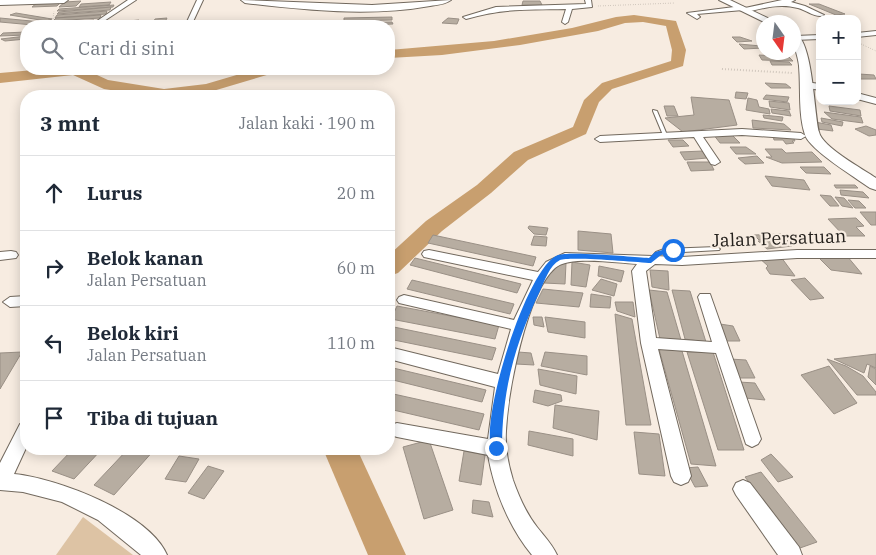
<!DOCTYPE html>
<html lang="id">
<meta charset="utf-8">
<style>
:root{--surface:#fff;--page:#f6f6f7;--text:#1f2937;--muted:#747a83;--line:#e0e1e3}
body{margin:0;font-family:"IBM Plex Serif",serif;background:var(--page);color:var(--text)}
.controls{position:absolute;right:15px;top:15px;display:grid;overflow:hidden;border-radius:10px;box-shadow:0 2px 12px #0003}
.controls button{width:45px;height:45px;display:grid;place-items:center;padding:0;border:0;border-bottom:1px solid var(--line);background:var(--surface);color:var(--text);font:25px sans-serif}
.compass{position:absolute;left:756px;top:15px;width:45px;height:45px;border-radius:50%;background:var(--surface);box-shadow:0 2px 12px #0003;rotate:166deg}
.stop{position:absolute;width:15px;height:15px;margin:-11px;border:4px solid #1a73e8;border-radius:50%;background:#fff}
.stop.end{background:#1a73e8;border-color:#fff;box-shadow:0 1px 5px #0008}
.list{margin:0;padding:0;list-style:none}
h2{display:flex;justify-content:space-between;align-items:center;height:65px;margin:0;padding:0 20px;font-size:21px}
h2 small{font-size:16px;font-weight:400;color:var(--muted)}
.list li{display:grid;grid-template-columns:32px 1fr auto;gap:15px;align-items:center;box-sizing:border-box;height:75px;padding:0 20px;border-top:1px solid var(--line)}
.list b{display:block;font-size:19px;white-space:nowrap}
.list p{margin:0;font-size:16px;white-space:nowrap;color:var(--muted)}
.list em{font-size:16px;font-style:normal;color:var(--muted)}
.icon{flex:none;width:28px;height:28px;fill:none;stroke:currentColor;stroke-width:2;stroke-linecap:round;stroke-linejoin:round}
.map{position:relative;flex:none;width:876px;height:555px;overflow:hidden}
.search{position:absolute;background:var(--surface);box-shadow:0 2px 12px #0003;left:20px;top:20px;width:375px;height:55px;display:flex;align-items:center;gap:12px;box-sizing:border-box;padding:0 18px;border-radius:20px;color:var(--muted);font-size:19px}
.panel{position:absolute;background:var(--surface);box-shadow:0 2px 12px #0003;left:20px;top:90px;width:375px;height:365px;border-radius:20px}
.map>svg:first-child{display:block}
.green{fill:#ddc3a4}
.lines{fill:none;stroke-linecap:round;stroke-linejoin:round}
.river{fill:#c89f6f;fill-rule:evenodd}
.building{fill:#b7ada1;stroke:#9a9086}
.lane-casing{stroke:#72695e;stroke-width:2}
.street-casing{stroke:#72695e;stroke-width:2}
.secondary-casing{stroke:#72695e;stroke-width:2}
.path-far1{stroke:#aaa299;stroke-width:1;stroke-dasharray:0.5 2;stroke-linecap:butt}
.path{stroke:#aaa299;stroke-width:2;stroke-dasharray:0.5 2.5;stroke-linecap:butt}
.lane{fill:#fff;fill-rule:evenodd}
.street{fill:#fff;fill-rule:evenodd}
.secondary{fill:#fff;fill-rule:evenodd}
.route{fill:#1a73e8}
.labels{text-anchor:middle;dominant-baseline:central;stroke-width:4.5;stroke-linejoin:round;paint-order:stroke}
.street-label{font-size:18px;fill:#25211d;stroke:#f7ece1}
</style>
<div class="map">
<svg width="876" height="555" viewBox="0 0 876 555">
<rect width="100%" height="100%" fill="#f7ece1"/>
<path class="green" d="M83,517L133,555H56Z"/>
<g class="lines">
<g class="river">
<path d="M634,15L676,21L686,50L683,66L612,89L599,102L586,134L528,160L491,193L442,231L398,273L389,276V255L426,221L477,185L514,152L573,127L584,100L602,83L671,61L672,50L666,26L643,22L625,23L598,31L520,45L442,55L389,58V50L494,41L572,28L616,17Z"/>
<path d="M45,69H84L108,80L164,89L206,84L257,69H279L277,72L213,91L182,96H149L104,89L73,75L0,83V73Z"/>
<path d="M323,449H357L406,555H368Z"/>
</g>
</g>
<g class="building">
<path d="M81,1L76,6L59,7L65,2Z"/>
<path d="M523,1H540L542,5H522Z"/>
<path d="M61,2L57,6L32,7L37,3Z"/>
<path d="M111,2L109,5L79,7L81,4Z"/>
<path d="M809,4H819L845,14L836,15Z"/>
<path d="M114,5L113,7L57,11L59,9Z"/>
<path d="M111,7L110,10L57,14L59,12Z"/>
<path d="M107,11L106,14L55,18L57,15Z"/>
<path d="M16,13L52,19L46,21L10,15Z"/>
<path d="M101,15L100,18L53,21L56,18Z"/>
<path d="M392,17V20L344,21V18Z"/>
<path d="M0,18L52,23L44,26L0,22Z"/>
<path d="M167,18L164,24L152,25L155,19Z"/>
<path d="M448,18L459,19L457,24L442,23Z"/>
<path d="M94,20L92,23L53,25L56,22Z"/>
<path d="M139,20L138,22L107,25L108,23Z"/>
<path d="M392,22L393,24L340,26V23Z"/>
<path d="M26,32V35L0,36L3,33Z"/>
<path d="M26,36V39L5,41L1,39Z"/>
<path d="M732,37H740L752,41L737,42Z"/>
<path d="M739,44L761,46L763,48L744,49Z"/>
<path d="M759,55L789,57L793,61L762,60Z"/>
<path d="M770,61L789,62L792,65H772Z"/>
<path d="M859,74L874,75L876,79H859Z"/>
<path d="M765,83L786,84L791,88H771Z"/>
<path d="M736,92L748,93L746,99L735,98Z"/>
<path d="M766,95L789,97L787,102L763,99Z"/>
<path d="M691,97L729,100L737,125L683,132L665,118L694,115Z"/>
<path d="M748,98L757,100L759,107L769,109L770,114L746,110Z"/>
<path d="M769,101L789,103L790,110L770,107Z"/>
<path d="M664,106H674L678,116H667Z"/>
<path d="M829,106L860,110L861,116L830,111Z"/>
<path d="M771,109L789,111L791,116L772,113Z"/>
<path d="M824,112L861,117L863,123L832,119Z"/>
<path d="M763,115L783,117L782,121L764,118Z"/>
<path d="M821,118L843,122L842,126L822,122Z"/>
<path d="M752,120L784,124L791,130L753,128Z"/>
<path d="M815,122L831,125L833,131L817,129Z"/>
<path d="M866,126L876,130V135L869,136L855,129Z"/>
<path d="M713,134H731L740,143H720Z"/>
<path d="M773,136L793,137L795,141H792L794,143L786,144L783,140H774Z"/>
<path d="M668,140H683L689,146L673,147Z"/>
<path d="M730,147H746L756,154H736Z"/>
<path d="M765,149H782L786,153L812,152L822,162L782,163L766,157H772Z"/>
<path d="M703,151L707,158L685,160L680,152Z"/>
<path d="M757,156L764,163L745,164L738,158Z"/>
<path d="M687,162H710L714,170L691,171Z"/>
<path d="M800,167H824L831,174L806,173Z"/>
<path d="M765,176L804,180L810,190L772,186Z"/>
<path d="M834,185H855L858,188H836Z"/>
<path d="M840,190L863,192L869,198L841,195Z"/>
<path d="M820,195L831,196L839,206H830Z"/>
<path d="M835,197L844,198L853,208L842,206Z"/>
<path d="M848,200L859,201L866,208H855Z"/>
<path d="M860,212H876V225H871Z"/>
<path d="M856,218L864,226L856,227L865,236H844L828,219Z"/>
<path d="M529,226L548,228L546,235L534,234L528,228Z"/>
<path d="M578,231L611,234L613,253L578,250Z"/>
<path d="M781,234L785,238L759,240L754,235Z"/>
<path d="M433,235L536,257L533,266L428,243Z"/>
<path d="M534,236L547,237L546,246L531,245Z"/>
<path d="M787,240L792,246L767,249L758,241Z"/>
<path d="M817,256H847L862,274L831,270Z"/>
<path d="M758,257H781L795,276L770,274L766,268L768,266Z"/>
<path d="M415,258L521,284L517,293L410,265Z"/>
<path d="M572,262L590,265L586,287L571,285Z"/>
<path d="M566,263L565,284L544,283L554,264Z"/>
<path d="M599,266L624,271L621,282L598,276Z"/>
<path d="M650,270L668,271L669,290L652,287Z"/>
<path d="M805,278L824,298L810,300L791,280Z"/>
<path d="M601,279L617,284L614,296L592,290Z"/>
<path d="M412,280L514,304L510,314L407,289Z"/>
<path d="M543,289L583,293L579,307L536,303Z"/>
<path d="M649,290L667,292L681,340L660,339Z"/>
<path d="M672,290L690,291L706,342L685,339Z"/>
<path d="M591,294L611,297L610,308L590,307Z"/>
<path d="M615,302H633L635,317L617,311Z"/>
<path d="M397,306L499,325L495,339L391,319Z"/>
<path d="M615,314L632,319L651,425H626Z"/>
<path d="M533,317H542L544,327L534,325Z"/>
<path d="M545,317L585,322V338L548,332Z"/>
<path d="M720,324L733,326L740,341H724Z"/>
<path d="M389,326L496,348L492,360L389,339Z"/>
<path d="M659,349L682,351L716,466L691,464Z"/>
<path d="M22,352L0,389V353Z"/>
<path d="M518,352L531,353L534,365L516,364Z"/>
<path d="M545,352L587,356V375L541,366Z"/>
<path d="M687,352H713L744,450H718Z"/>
<path d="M876,354V368L867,364L864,373L834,359Z"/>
<path d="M730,359L746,360L755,378H738Z"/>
<path d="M827,359L846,366L863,376L876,392V395H857Z"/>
<path d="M829,366L857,403L834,414L801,375Z"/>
<path d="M870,366L876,369V385L868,377Z"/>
<path d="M389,367L486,390L482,402L389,379Z"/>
<path d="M538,369L577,376L576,394L540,385Z"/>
<path d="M739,382L755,383L765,400L745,398Z"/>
<path d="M535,390L561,395L562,401L548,406L533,402Z"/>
<path d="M389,393L484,414L479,430L389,409Z"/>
<path d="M555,405L599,411L597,440L553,428Z"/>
<path d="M529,431L573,439V456L528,445Z"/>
<path d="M634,432L659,434L665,476L639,474Z"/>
<path d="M429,440L453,510L424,519L403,447Z"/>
<path d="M73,449H102L74,479L52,471Z"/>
<path d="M128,449H155L114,495L94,485Z"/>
<path d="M464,451L485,455L481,485L459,481Z"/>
<path d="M771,454L793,477L778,482L761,460Z"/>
<path d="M179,456L199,459L186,482L165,479Z"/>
<path d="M208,466L224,471L204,499L188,493Z"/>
<path d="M698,467L708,486L695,487L685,468Z"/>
<path d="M761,472L817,542L800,548L745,477Z"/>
<path d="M473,500L489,502L493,517L472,513Z"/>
</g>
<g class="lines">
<g class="lane-casing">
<g id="lane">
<path d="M653,110L657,111L667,135V136L663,135L653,111Z"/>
<path d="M717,247L720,249L719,250L665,253L660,254L653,262H649L648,261L656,252L664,249Z"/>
</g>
</g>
<g class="street-casing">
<g id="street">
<path d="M128,0H136L98,25H94V23Z"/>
<path d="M197,0H203L191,26H185Z"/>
<path d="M585,0H591L592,7L572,9L568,22L565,24L562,22L566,9C528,10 503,8 466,19L463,17L496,7L586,4Z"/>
<path d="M782,0H795L791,2L805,6L824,15C817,19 806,10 798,8C780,3 764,8 746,12L743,10L697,14L700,17L697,19L687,13L742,6L745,8Z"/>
<path d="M876,31V35L857,37V33Z"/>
<path d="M820,35V39L794,40L795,36Z"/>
<path d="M805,82L820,84V90L802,87V83Z"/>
<path d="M857,93L876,98V104L857,99Z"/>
<path d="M742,129L801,133L806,136L801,139L742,135L703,137L720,162L715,165L711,164L694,137L600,142L595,139L600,136Z"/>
<path d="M429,250L538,272L546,262L565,253L682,257L797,250H876V258H797L682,265L655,264L646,271L656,338L712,342L698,297L700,294H710L761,439L758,444L752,447L746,444L716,353L658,349L691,476L688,482L681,485L674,482L671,476L641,343L632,271L637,264C618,263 569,255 555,268C526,294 508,392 506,431C505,447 508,464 513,480C519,497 526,513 537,527C544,536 552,544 557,555H532C509,527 494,490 488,455L397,437L391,435L389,431L391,425L397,423L488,439L495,387L389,359V347L498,374L511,329L399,303L397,300L399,297L404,295L514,320L533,280L424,257L422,254L424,251Z"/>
<path d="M11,251L16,252L18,255L16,258L0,260V252Z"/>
<path d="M26,296V306L10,307L3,302L10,297Z"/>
<path d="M26,422V448L14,474C57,478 149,513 167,555H141L98,520L62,502L23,492L0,490V463L20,424Z"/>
<path d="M743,480L750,483L799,547L802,555H778L736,495L733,489L736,483Z"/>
</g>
</g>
<g class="secondary-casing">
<g id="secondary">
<path d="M0,0H68L64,3L0,5Z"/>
<path d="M241,0L372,5L451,0C446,4 437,5 430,6C369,17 306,10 245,3Z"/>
<path d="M719,0H730L776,22H764Z"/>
<path d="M794,33C813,38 814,114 819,132C822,147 863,169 876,178V190L870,188C856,178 810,150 805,135C798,114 801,88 799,66C798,54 792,45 794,33Z"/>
</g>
</g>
<g class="path-far1">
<path d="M598,6L675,3"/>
<path d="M52,26L54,11"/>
<path d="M72,26L87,25"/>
<path d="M859,43L876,51"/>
</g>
<path class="path" d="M722,69L793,73"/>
<use href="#lane" class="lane"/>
<use href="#street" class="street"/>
<use href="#secondary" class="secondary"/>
</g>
<path class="route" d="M673,247L676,248V251L661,255L651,263C637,262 569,256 560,260C549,266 545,280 540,291C515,343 502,391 502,448L496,453L492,451C479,421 527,266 558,255C571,251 631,257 649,258L655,252Z"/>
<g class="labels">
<g class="street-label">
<text transform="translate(779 238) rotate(-2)">Jalan Persatuan</text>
</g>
</g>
</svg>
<div class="controls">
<button>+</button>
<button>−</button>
</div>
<svg class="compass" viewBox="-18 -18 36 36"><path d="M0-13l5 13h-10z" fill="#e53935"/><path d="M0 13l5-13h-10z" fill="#747a83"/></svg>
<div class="stop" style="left:673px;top:250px"></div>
<div class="stop end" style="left:496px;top:448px"></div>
<div class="search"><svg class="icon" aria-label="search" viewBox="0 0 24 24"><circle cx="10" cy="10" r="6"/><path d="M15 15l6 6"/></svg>Cari di sini</div>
<section class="panel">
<h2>3 mnt<small>Jalan kaki · 190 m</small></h2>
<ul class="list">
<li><svg class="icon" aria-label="ahead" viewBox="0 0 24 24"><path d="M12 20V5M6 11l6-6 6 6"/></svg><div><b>Lurus</b></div><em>20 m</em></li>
<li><svg class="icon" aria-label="right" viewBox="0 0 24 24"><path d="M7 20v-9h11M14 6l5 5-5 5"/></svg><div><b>Belok kanan</b><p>Jalan Persatuan</p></div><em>60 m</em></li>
<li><svg class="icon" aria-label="left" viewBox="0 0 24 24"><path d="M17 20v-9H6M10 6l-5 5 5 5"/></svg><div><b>Belok kiri</b><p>Jalan Persatuan</p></div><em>110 m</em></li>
<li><svg class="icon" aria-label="arrive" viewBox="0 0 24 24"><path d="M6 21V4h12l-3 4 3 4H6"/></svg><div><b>Tiba di tujuan</b></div></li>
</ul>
</section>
</div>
